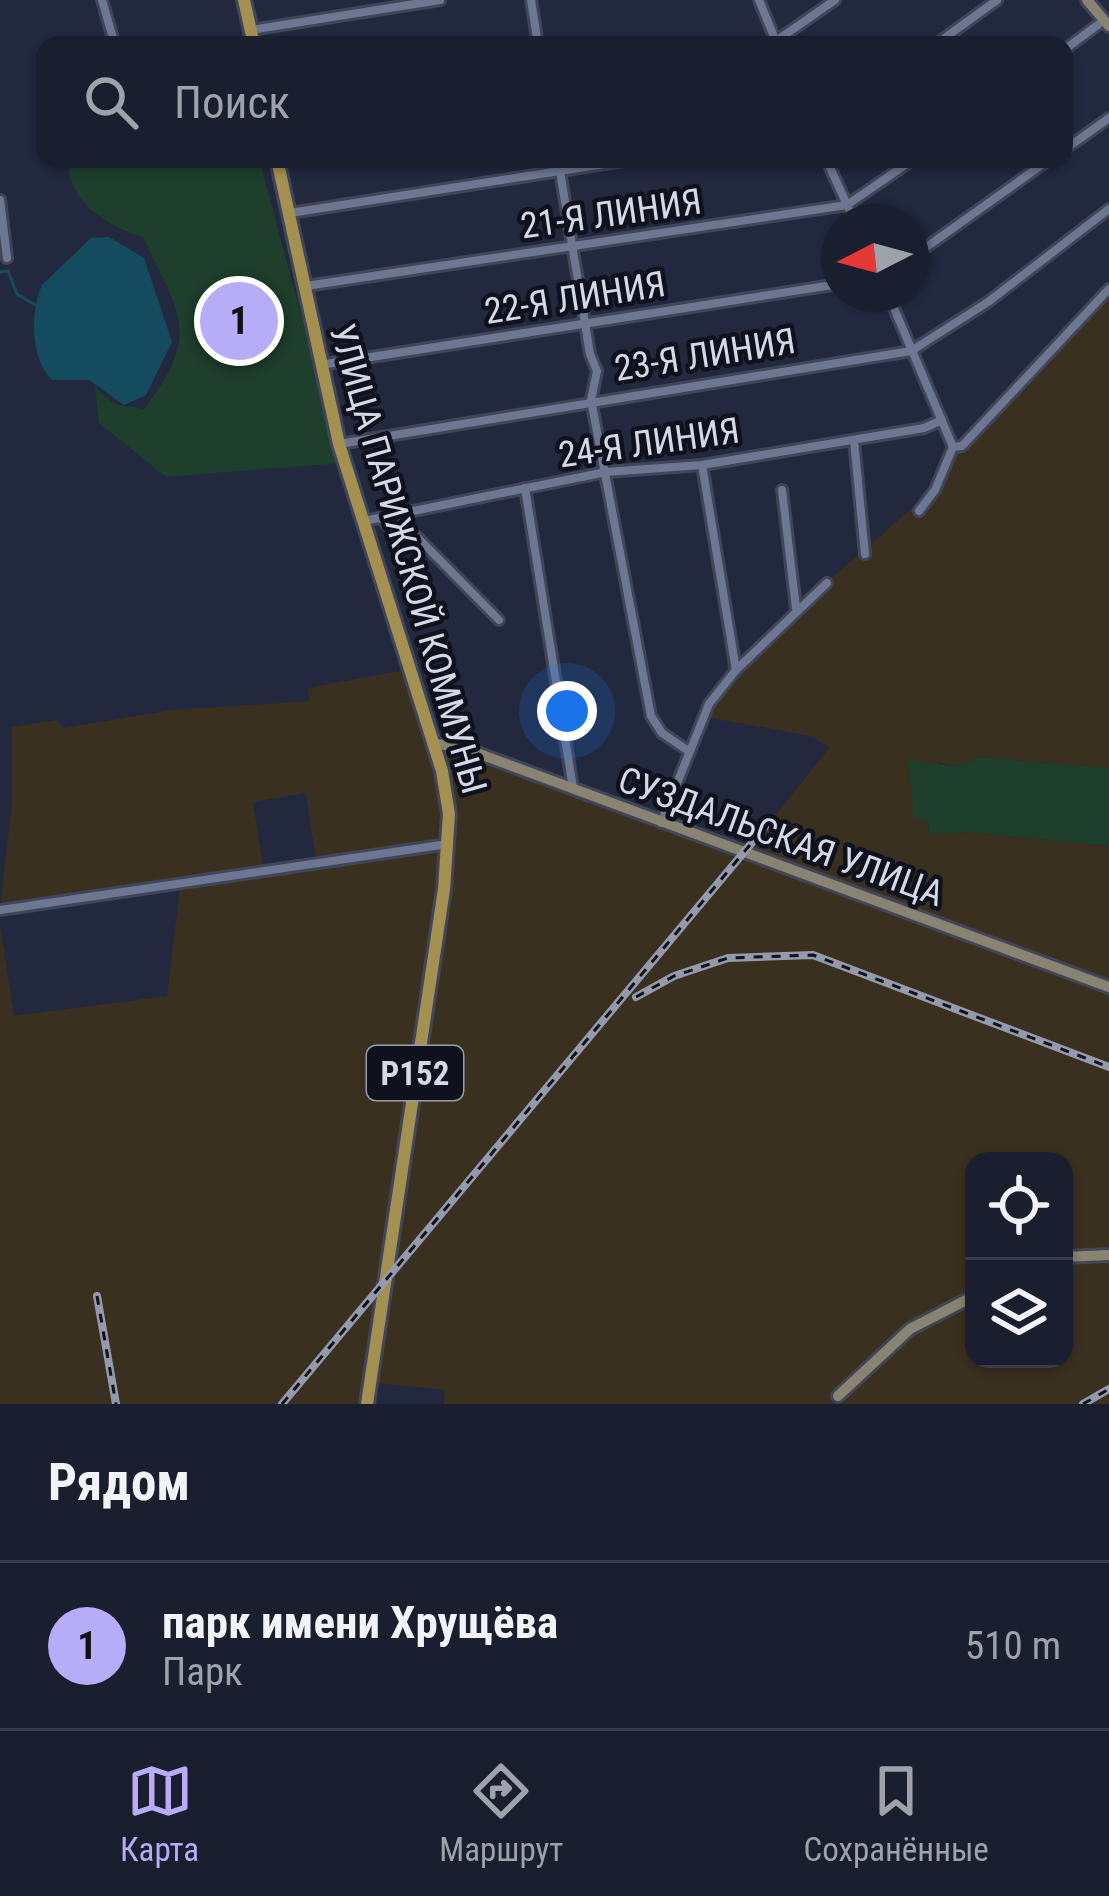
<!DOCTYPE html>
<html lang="ru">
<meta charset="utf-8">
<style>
:root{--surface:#1a1f2f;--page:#232737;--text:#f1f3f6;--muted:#9fa2aa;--line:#383d4b;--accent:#b6acf8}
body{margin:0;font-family:"Roboto Condensed",sans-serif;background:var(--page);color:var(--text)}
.controls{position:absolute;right:36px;bottom:36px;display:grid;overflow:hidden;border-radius:24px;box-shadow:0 3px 9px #0004}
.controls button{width:108px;height:108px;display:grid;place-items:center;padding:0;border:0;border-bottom:3px solid var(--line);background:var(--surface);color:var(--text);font:60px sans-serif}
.compass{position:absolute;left:821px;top:204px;width:108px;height:108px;border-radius:50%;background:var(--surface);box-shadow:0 3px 9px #0004;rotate:264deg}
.you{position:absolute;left:567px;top:711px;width:42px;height:42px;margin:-30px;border:9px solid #fff;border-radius:50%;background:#1a73e8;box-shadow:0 0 0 18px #1a73e833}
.badge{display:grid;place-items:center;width:78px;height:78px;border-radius:50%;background:var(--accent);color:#111;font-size:39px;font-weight:700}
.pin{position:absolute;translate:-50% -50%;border:6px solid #fff;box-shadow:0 3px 12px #0006}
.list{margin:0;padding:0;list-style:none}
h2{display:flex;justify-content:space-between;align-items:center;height:156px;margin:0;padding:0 48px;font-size:51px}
h2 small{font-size:39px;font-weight:400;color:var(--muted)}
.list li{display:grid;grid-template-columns:78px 1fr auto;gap:36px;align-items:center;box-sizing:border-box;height:168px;padding:0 48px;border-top:3px solid var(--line)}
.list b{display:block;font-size:45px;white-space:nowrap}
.list p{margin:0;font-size:39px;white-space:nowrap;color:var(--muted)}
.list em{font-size:39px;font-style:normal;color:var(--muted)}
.icon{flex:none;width:66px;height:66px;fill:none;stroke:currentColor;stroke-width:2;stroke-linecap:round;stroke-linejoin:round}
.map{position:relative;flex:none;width:1109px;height:1404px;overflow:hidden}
.search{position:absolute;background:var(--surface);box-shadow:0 3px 9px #0004;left:36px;right:36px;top:36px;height:132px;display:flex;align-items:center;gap:30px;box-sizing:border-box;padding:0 42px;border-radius:24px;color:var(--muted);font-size:45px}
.sheet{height:324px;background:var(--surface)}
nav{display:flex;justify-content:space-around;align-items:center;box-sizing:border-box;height:168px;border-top:3px solid var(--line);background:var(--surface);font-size:33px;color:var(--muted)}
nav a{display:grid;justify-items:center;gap:6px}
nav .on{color:var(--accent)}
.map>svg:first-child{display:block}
.industrial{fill:#3a3020;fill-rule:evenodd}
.green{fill:#1e3f2c}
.water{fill:#144b5e}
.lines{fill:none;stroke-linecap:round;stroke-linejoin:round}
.stream{stroke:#144b5e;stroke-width:3}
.street-casing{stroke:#404558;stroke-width:14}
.secondary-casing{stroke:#404558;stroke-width:16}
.primary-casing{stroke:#404558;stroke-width:18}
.street{stroke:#6e7792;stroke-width:8}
.secondary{stroke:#898371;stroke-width:10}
.primary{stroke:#a49050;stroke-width:12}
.rail-casing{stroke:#949aab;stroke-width:8}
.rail{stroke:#0f121c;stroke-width:3;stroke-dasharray:9;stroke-linecap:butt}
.labels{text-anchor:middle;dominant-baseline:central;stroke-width:9;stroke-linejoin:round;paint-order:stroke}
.shield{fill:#0f121c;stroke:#999dab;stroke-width:3}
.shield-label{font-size:33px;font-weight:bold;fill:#d4d9e8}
.street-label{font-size:36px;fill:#d4d9e8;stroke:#0f121c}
</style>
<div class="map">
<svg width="1109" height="1404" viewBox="0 0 1109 1404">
<rect width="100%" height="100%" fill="#22293f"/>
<g class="industrial">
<path d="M1109,285V768L979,757L954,767L939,762L928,822L929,834L969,832L1109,846V984L747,851L830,747L811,736L701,716L741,657L934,489L957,444L977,430L1056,337Z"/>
<path d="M405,670L441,788L446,841L316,860L306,793L253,802L263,868L0,907L12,805V727L56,720L64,728L172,710L310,701L308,688Z"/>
<path d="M445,745L1109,989V1404H444L445,1390L378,1383L455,852ZM974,1161H1064V1359H974Z"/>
<path d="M445,849L362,1404H0V925L14,1016L167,996L180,887Z"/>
</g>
<g class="green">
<path d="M79,159H259L341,463L166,477L99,423L95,387L114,404L144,409C202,334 180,315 143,237C112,228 72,205 69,170Z"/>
<path d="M979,757L1109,768V846L969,832L929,834L928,822L914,817L908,759L955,767Z"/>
</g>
<path class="water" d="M109,237L144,258L172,342L146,395L124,405L89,380H52C30,358 30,313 42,285L91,238Z"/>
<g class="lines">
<path class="stream" d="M0,272L8,271L17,294L37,306"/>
<g class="street-casing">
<g id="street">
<path d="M102,0L115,45"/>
<path d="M531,0L538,45"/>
<path d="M759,0L777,44"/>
<path d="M251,30L440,0"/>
<path d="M755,45L776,41L835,0"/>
<path d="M935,45L997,0"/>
<path d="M1064,50L1103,21"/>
<path d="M1064,150L1109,118"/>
<path d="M558,159L590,354L597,371L591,400L651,716L662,733L687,750"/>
<path d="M826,159L855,222"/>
<path d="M0,200L7,258"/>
<path d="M290,213L637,159"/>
<path d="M911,258L1050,159"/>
<path d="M306,286L847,205L914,159"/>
<path d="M888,294L953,447"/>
<path d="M320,365L839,284"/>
<path d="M854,441L865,554"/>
<path d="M339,444L911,351L988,302L1109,209"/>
<path d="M953,447L962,446L1109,289"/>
<path d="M702,465L736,670"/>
<path d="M525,488L573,788"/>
<path d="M782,490L796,608"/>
<path d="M919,511L935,490L953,447"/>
<path d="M381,518L393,531L417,537L499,620"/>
<path d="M364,521L606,472L702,465L924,428L942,420"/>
<path d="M661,823L709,704L736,670L827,583"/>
<path d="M0,910L448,844"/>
</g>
</g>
<g class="secondary-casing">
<g id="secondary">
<path d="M1087,0L1109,26"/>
<path d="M433,744L458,746L1109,987"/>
<path d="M1064,1257L1109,1255"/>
<path d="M838,1396L910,1329L974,1296"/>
</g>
</g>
<g class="primary-casing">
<g id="primary">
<path d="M244,0L254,45"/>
<path d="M277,159L339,444L442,771L449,814L444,889L367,1404"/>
</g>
</g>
<use href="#street" class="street"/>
<use href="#secondary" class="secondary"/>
<use href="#primary" class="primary"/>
<g class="rail-casing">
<g id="rail">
<path d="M636,997L674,976L728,958L813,955L1109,1067"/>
<path d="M97,1296L116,1404"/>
<path d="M282,1404L765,827"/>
<path d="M1083,1404L1109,1389"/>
</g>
</g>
<use href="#rail" class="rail"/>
</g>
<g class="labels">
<rect class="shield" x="367" y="1046" width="96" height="54" rx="9"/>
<g class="shield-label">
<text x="415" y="1073">Р152</text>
</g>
<g class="street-label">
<text transform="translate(611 214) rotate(-8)">21-Я ЛИНИЯ</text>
<text transform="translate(575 298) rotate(-9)">22-Я ЛИНИЯ</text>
<text transform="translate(705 355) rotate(-9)">23-Я ЛИНИЯ</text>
<text transform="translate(649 443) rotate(-8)">24-Я ЛИНИЯ</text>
<text transform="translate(408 559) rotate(74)">УЛИЦА ПАРИЖСКОЙ КОММУНЫ</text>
<text transform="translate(781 837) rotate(20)">СУЗДАЛЬСКАЯ УЛИЦА</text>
</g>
</g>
</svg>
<div class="controls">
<button><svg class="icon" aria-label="locate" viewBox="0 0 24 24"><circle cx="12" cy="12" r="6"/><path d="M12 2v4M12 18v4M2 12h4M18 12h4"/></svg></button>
<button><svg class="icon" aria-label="layers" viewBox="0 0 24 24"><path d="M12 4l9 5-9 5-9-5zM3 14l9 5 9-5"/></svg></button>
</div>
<svg class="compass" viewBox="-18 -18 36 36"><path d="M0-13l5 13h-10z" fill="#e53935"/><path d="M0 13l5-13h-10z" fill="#9fa2aa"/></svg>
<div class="you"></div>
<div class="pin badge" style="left:239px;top:321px">1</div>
<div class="search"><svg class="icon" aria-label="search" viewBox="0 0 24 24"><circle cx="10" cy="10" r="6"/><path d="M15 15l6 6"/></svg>Поиск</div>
</div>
<section class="sheet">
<h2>Рядом<small></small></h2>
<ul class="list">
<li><span class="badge">1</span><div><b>парк имени Хрущёва</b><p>Парк</p></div><em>510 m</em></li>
</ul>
</section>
<nav>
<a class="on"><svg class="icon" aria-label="map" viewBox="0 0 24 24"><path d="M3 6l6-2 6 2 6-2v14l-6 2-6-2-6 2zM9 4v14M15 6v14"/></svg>Карта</a>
<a><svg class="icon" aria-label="directions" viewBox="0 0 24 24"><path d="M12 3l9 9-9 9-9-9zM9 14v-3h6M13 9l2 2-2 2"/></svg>Маршрут</a>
<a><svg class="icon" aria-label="saved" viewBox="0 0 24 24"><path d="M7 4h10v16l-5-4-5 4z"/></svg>Сохранённые</a>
</nav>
